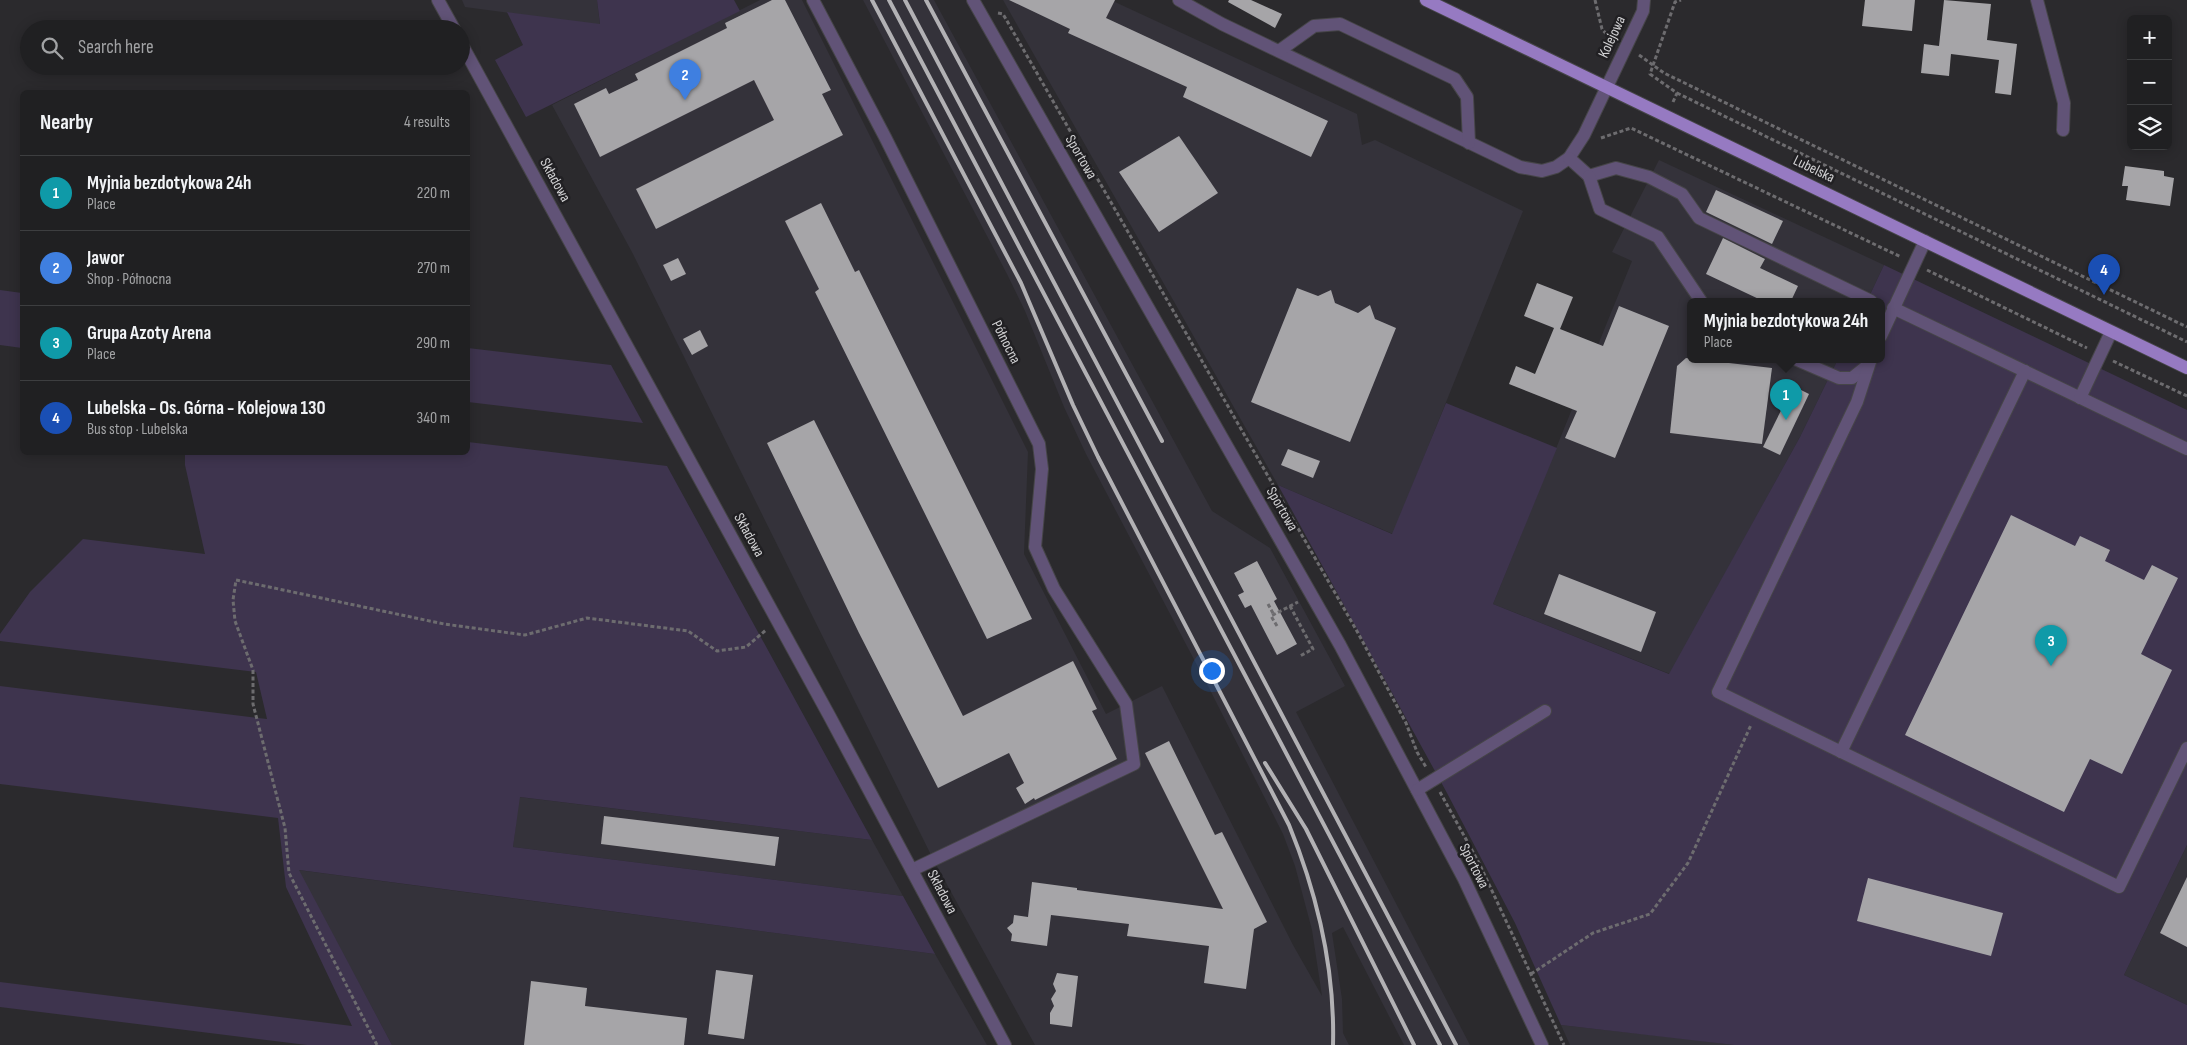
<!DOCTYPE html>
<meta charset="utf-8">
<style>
:root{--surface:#202022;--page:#28282a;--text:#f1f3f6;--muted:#a2a3a5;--line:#3d3e40;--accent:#29d5ac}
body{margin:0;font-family:"Sofia Sans Condensed",sans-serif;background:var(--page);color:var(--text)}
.controls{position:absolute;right:15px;top:15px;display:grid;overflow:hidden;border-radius:8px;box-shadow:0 2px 12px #0003}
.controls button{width:45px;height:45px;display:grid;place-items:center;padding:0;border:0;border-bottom:1px solid var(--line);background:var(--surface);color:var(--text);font:25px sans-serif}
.you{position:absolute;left:1211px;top:670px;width:18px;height:18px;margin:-12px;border:4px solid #fff;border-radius:50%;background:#1a73e8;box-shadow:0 0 0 8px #1a73e833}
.badge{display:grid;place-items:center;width:32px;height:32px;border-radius:50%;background:var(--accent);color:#fff;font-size:16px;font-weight:700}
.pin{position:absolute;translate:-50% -41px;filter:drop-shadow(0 1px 2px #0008)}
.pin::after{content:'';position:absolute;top:26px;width:18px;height:15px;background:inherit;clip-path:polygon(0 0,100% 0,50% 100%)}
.popup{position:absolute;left:1687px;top:298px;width:198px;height:65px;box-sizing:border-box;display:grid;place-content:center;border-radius:8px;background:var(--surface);filter:drop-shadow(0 1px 4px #0005);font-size:16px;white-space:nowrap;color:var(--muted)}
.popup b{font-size:19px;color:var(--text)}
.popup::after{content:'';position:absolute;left:50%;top:100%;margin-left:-10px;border:10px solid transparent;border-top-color:var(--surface)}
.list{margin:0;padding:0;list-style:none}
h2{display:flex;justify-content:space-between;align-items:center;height:65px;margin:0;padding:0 20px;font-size:21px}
h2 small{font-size:16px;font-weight:400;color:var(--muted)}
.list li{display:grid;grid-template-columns:32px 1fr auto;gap:15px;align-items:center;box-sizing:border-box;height:75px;padding:0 20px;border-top:1px solid var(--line)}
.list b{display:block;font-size:19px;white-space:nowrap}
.list p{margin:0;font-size:16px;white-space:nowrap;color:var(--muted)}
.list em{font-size:16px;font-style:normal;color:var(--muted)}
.icon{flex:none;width:28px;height:28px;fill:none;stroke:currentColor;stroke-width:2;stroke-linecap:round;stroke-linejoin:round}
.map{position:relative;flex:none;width:2187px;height:1045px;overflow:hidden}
.search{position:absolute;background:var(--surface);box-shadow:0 2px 12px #0003;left:20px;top:20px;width:450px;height:55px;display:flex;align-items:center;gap:12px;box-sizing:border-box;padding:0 18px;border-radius:28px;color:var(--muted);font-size:19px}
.panel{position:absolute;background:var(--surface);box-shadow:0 2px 12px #0003;left:20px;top:90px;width:450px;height:365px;border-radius:8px}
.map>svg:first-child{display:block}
.built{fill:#34323a}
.green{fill:#3e344e}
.building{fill:#a6a5a8}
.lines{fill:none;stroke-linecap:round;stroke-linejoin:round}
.minor-casing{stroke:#464548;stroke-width:14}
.major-casing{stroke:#464548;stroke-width:14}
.path{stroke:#6d6c6f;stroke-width:3;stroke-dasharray:4 2.5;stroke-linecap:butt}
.minor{stroke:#615377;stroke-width:12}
.major{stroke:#967ac2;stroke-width:12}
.rail{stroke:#b2b1b4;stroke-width:4}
.labels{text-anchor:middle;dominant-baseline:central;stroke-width:5;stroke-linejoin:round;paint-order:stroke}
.street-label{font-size:15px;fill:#d1d1d3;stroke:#212023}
</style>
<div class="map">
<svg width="2187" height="1045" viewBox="0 0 2187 1045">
<rect width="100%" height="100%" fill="#2b2a2d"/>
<g class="built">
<path d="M462,0H597L600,25L465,7Z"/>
<path d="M760,0H802L1028,452L1024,554L1106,714L1162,686L1293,945L1322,996L1312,930L1295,866L1283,834L1209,688L1086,454L1064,407L1025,311L1007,274L863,0H934L1212,511L1270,548L1345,686L1296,712L1470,1045H1404L1343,927L1332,933L1342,999L1343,1033L1349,1045H1035L933,859L633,254L552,105Z"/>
<path d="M1003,0H1115V2L1357,114L1362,145L1375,140L1523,211L1393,534L1278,485Z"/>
<path d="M1659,160L1884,265L1867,301H1691V359H1838L1800,437L1670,674L1493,604L1632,261L1612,252Z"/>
<path d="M519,797L872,840L903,896L513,847Z"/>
<path d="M2187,845V1005L2124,975Z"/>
<path d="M298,870L935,954L987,1045H392Z"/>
<path d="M1561,1025L1696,1040L1734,1045H1570Z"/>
</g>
<g class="green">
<path d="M597,0H734L740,11L526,117L495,60L523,45L507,12L600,24Z"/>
<path d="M1884,265L2187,410V845L2124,975L2187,1005V1045H1734L1561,1025L1515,923L1447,793L1278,485L1392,534L1446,403L1557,448L1493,604L1669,674L1800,437L1838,359H1881V301H1867Z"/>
<path d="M0,290L22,293V348L0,345Z"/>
<path d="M468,348L611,365L643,423L468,402Z"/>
<path d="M468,442L667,466L872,840L520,797L513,847L903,896L935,954L299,870L392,1045H307L0,1007V982L352,1026L286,887L278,818L0,784V686L267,719L256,672L0,641V634L30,592L83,539L205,554L185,465V453L468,452Z"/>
</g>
<g class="building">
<path d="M772,0H785L831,90L822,94L843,135L656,229L636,189L774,120L754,80L600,157L574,104L606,88L609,94L638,80L635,74L727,28L725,23Z"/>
<path d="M1009,0H1115L1106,18L1328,121L1311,157L1183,97L1187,87L1068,33L1070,29Z"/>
<path d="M1229,0H1251L1282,14L1275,28L1228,2Z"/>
<path d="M1865,0H1915L1912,31L1862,26Z"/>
<path d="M1944,0L1991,4L1987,40L2017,44L2011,95L1995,93L1999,60L1951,54L1949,76L1921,73L1924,44L1939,46Z"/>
<path d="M1179,136L1218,193L1159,232L1119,172Z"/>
<path d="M2125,166L2164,171V176L2174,178L2170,206L2126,200L2128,186H2122Z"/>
<path d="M1716,190L1783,221L1772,244L1706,212Z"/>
<path d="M821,203L855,272L859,270L1032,619L987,639L815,292L819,289L785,221Z"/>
<path d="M1723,238L1765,259L1760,268L1798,286L1791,301H1763L1706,274Z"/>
<path d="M678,258L686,274L671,281L663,265Z"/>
<path d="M1537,283L1573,297L1560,329L1603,346L1619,306L1669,326L1615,458L1565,438L1577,411L1509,384L1516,366L1535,374L1554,328L1524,316Z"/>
<path d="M1297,288L1318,296L1331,290L1335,303L1358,313L1370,305L1375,319L1396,328L1350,442L1251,402Z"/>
<path d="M700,330L708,346L692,355L683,339Z"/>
<path d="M1686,358L1772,368L1762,444L1670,433L1677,366Z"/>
<path d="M1793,386L1809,394L1780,455L1763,447Z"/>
<path d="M814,420L963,716L1073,661L1097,709L1092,711L1117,759L1035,800L1034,798L1025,804L1016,788L1024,783L1009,753L938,788L859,633L767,443Z"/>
<path d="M1288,449L1320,461L1313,478L1281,465Z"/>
<path d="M2011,515L2075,546L2080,536L2110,550L2105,561L2144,580L2152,565L2178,578L2141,654L2172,670L2122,774L2090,759L2064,812L1905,735Z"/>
<path d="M1257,561L1277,599L1274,601L1297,644L1277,655L1251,605L1245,608L1238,595L1244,592L1234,573Z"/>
<path d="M1559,574L1656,612L1641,652L1544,614Z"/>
<path d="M1169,741L1215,835L1222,832L1267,922L1254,929L1246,989L1204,983L1209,946L1127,936L1129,924L1051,915L1047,946L1011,941L1012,934L1007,928L1013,923L1014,915L1028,917L1032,882L1077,888V890L1223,909L1145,753Z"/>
<path d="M604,816L779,837L775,866L601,844Z"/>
<path d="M2187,877V947L2160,933Z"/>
<path d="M1868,878L2003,913L1991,956L1857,921Z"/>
<path d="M716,970L753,975L744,1039L708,1034Z"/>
<path d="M1057,973L1078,976L1072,1027L1050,1024V1013L1054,1006L1051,999L1056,991L1053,984Z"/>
<path d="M531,981L587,988L585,1006L687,1018L684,1045H524Z"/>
</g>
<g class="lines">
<g class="minor-casing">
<g id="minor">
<path d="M438,0L454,29"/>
<path d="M813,0L885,137L1039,444L1042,469L1035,547L1054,589L1126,704L1134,764L912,870"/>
<path d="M973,0L1340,645L1464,879L1542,1045"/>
<path d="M1179,0L1222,24L1520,167L1542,171L1556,167L1569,158L1584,135L1643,11L1644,0"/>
<path d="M2037,0L2064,103L2063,130"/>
<path d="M461,43L830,717L1005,1045"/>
<path d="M1279,51L1314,26L1340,24L1455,79L1467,97L1469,143"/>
<path d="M1569,158L1589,176L1616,168L1649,177L1682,194L1699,218L1871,301"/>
<path d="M1589,176L1600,209L1658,237L1701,301"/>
<path d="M1893,308L2187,449"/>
<path d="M1881,336L1925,241"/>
<path d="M1795,359L1839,378H1852L1867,366"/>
<path d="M1871,359L1857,402L1718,692L2119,887L2187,748"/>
<path d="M2080,398L2111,332"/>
<path d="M1841,752L2025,371"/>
<path d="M1417,790L1545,711"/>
</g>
</g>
<g class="major-casing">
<path id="major" d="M1426,0L2187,368"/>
</g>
<g class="path">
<path d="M1595,0L1602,29L1612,41"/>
<path d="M998,13L1003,14L1358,633L1406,723L1417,752L1426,767"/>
<path d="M1639,55L1664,73L2187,327"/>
<path d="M1677,93L2187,342"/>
<path d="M1673,102L1677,93L1650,74L1675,2L1681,0"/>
<path d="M1601,138L1631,128L1901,257"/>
<path d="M1927,270L2087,348"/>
<path d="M2113,361L2187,396"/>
<path d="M1268,604L1274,615"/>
<path d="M1290,606L1313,649L1300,656"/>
<path d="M1277,626L1271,616L1298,602"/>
<path d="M1440,792L1479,863L1564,1045"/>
<path d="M1531,974L1593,933L1650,914L1688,863L1751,725"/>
<path d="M377,1045L289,873L285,828L253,704V670L235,621L233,600L236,580L444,624L525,635L587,618L688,631L717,651L746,647L766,630"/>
</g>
<use href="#minor" class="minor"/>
<use href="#major" class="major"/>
<g class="rail">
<path d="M872,0L1021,283L1073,405L1098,457L1289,825C1318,896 1335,968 1333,1045"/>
<path d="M889,0L1440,1045"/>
<path d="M905,0L1456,1045"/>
<path d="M926,0L1162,441"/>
<path d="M1265,763L1306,829L1414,1045"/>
</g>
</g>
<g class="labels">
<g class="street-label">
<text transform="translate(1612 37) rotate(-65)">Kolejowa</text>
<text transform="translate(1081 157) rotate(60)">Sportowa</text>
<text transform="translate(1814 169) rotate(26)">Lubelska</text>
<text transform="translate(555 180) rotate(61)">Składowa</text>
<text transform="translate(1006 342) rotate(63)">Północna</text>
<text transform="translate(1282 509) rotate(60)">Sportowa</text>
<text transform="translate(749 535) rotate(61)">Składowa</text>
<text transform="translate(1474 866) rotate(63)">Sportowa</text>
<text transform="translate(942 892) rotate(62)">Składowa</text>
</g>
</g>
</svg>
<div class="controls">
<button>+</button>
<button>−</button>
<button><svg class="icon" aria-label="layers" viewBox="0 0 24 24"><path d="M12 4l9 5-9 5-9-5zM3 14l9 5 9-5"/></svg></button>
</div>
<div class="you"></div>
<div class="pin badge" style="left:1786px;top:420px;background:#0f9aa8">1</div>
<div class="popup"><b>Myjnia bezdotykowa 24h</b>Place</div>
<div class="pin badge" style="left:685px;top:100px;background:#3f7fe0">2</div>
<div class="pin badge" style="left:2051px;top:666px;background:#0f9aa8">3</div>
<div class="pin badge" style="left:2104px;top:295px;background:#1a4fb4">4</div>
<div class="search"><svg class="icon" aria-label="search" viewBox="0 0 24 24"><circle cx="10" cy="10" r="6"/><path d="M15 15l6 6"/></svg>Search here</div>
<section class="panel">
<h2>Nearby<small>4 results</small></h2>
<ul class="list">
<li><span class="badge" style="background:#0f9aa8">1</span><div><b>Myjnia bezdotykowa 24h</b><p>Place</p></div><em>220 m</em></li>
<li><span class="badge" style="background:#3f7fe0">2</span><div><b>Jawor</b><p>Shop · Północna</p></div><em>270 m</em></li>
<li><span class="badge" style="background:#0f9aa8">3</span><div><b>Grupa Azoty Arena</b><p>Place</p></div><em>290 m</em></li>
<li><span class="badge" style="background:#1a4fb4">4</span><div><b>Lubelska - Os. Górna - Kolejowa 130</b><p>Bus stop · Lubelska</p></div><em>340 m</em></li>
</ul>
</section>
</div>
